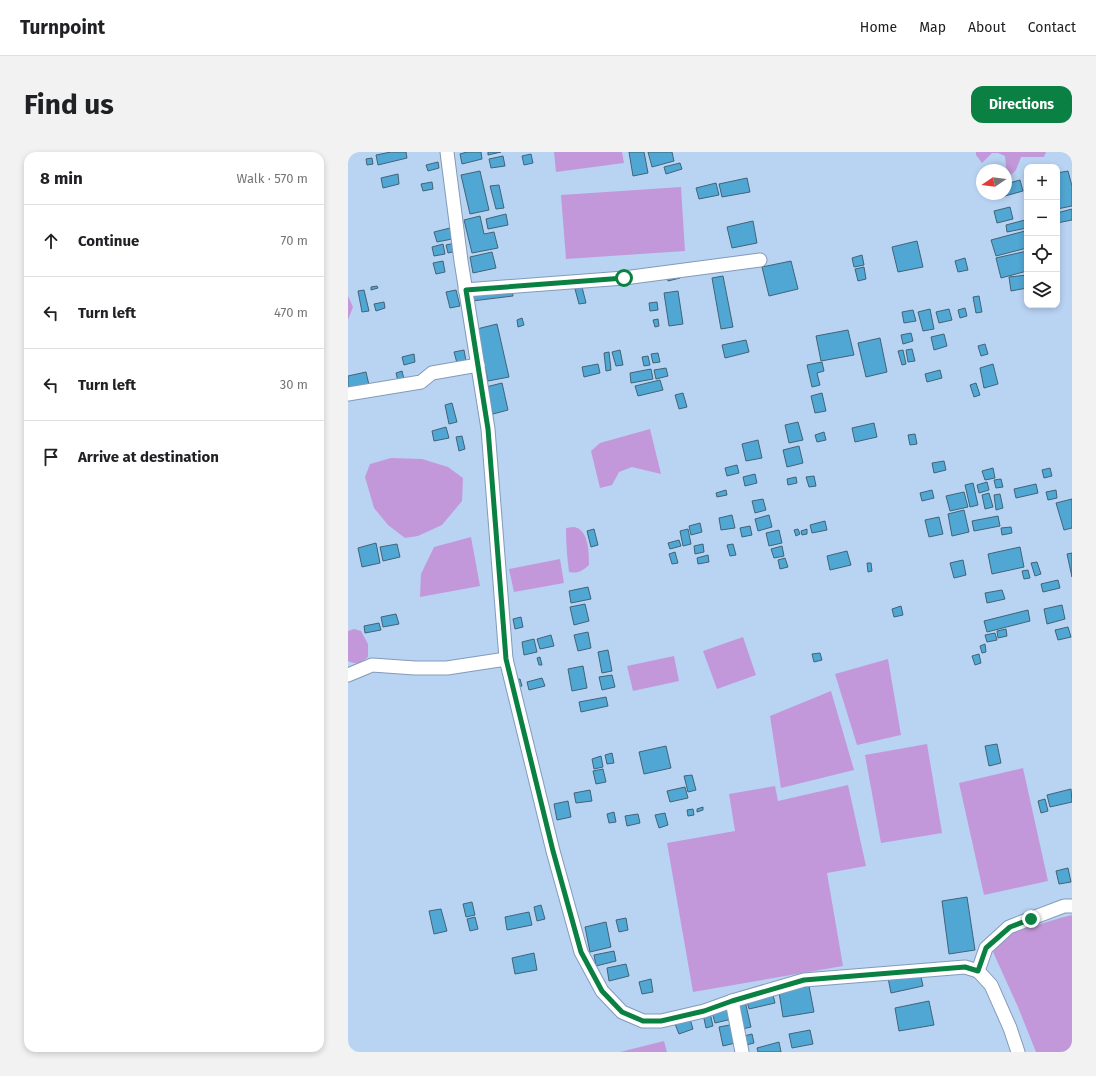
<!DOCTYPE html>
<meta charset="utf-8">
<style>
:root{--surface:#fff;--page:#f2f2f2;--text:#202124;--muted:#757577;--line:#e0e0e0;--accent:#0b8043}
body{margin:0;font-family:"Fira Sans",sans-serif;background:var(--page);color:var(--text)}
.controls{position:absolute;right:12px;top:12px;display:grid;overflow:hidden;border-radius:8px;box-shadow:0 2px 6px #0003}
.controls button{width:36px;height:36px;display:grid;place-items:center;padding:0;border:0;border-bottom:1px solid var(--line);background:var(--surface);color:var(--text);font:20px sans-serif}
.compass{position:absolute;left:628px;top:12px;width:36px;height:36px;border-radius:50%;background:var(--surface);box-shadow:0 2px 6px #0003;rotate:257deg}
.stop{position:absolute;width:12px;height:12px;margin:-9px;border:3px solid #0b8043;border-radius:50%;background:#fff}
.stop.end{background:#0b8043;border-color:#fff;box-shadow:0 1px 4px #0008}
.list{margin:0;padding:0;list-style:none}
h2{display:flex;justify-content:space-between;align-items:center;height:52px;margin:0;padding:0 16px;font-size:17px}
h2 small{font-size:13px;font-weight:400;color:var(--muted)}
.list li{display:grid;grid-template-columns:26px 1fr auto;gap:12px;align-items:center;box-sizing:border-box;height:72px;padding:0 16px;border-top:1px solid var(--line)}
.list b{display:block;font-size:15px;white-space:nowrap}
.list em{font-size:13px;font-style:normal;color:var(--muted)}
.icon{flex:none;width:22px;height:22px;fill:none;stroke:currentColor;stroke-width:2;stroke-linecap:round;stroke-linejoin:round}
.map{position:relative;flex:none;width:724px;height:900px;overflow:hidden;border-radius:12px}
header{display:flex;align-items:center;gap:24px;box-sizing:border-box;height:56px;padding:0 20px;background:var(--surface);border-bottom:1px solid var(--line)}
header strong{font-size:19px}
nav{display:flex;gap:22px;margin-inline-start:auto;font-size:14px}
.intro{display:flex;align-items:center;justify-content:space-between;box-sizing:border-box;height:96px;padding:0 24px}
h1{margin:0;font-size:28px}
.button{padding:10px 18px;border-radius:12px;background:var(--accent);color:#fff;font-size:14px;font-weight:700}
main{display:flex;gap:24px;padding:0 24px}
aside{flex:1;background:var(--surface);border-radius:12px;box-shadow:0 2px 6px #0003}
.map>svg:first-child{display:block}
.water{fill:#c398da}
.building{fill:#51a7d3;stroke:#406477}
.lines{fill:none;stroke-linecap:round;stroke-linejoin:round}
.minor-casing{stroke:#839bb9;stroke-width:15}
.minor{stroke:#fff;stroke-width:13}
.route{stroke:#0b8043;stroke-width:5}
</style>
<header>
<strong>Turnpoint</strong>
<nav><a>Home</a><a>Map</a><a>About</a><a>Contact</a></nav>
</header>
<div class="intro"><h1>Find us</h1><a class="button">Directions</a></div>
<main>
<aside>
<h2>8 min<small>Walk · 570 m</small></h2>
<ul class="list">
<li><svg class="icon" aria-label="ahead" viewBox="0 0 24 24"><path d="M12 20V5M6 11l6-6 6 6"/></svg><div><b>Continue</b></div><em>70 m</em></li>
<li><svg class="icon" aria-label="left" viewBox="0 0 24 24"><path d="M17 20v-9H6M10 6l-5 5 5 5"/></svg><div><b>Turn left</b></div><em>470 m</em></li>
<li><svg class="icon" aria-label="left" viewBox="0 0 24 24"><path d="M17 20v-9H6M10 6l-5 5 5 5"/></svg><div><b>Turn left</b></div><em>30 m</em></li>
<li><svg class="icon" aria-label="arrive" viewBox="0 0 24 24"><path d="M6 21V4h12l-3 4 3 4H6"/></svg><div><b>Arrive at destination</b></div></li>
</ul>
</aside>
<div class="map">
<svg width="724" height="900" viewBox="0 0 724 900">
<rect width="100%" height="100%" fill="#b9d3f3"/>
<g class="water">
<path d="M206,0H274L276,11L208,20Z"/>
<path d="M628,0H698L696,5H673L668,18L663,23L658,15L657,4L650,1H644L634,11L628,3Z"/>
<path d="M333,35L337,99L218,107L213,43Z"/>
<path d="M0,144L5,155L0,168Z"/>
<path d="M302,277L313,322L284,315L271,320L264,333L252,336L243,299L252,291Z"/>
<path d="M43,306L74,307L100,315L115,326L114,349L94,373L70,384L57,386L40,373L26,356L17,325L22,312Z"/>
<path d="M225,375C226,375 231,376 231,377C241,383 241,403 241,413C234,419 230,422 221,420C219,405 218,391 218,376Z"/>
<path d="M123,385L132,434L72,445L73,422L86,395Z"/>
<path d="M212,407L216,431L166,440L161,417Z"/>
<path d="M6,477L13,479L20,492V505C13,511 8,513 0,509V479Z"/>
<path d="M395,485L408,523L369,537L355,499Z"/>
<path d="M326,504L331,529L285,539L279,514Z"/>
<path d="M540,507L553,583L509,593L487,522Z"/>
<path d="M483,539L506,618L433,636L422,564Z"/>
<path d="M579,592L594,681L533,691L517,603Z"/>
<path d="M675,616L700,729L636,743L611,631Z"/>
<path d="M500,633L518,714L479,721L495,814L345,840L319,691L387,679L381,642L427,634L430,649Z"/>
<path d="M724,763V900H688L670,855L645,800L661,782L712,766Z"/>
<path d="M316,889L319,900H272Z"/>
</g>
<g class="building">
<path d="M43,0H58L59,6L30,13L28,3Z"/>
<path d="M119,0H133L134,7L114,12L112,2Z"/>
<path d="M140,0H153L140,3Z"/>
<path d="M281,0H296L300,21L285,24Z"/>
<path d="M300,0H324L326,9L304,15Z"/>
<path d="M183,2L185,11L176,13L174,4Z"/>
<path d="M155,4L157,14L143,16L141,7Z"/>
<path d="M24,6L25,12L19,13L18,7Z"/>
<path d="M90,10L91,16L80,19L78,13Z"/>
<path d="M332,11L334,17L318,22L316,15Z"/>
<path d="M132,19L141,58L122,62L113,23Z"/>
<path d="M720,19L724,34V54L709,57V21Z"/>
<path d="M50,22L51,32L35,36L33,26Z"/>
<path d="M399,26L402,40L374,45L371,32Z"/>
<path d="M672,28L675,39L646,47L645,42H658V32Z"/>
<path d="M84,30L85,37L75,39L73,32Z"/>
<path d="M368,31L371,43L351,47L348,36Z"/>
<path d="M151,33L156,56L148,57L142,34Z"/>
<path d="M662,55L665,67L649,71L646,59Z"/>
<path d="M724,57V68L709,71V61Z"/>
<path d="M158,62L160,73L140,77L138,67Z"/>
<path d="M132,64L136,82L146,80L150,96L124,101L116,68Z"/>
<path d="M677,68L679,76L659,80L658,73Z"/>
<path d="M405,69L409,91L384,96L379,75Z"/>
<path d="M102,76L104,87L89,90L86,80Z"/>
<path d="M677,79L679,89V96L648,104L643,88Z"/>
<path d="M569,89L575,115L550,120L544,95Z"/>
<path d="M107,91L109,99L100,101L98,93Z"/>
<path d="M95,92L97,102L86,104L84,95Z"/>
<path d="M679,99V119L653,126L648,106Z"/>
<path d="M144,100L148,116L125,121L122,105Z"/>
<path d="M514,103L516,113L506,115L504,106Z"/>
<path d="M617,106L620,118L610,120L607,109Z"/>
<path d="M95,109L97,120L88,122L85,111Z"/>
<path d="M443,109L450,137L421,144L414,115Z"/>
<path d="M516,115L518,127L510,129L507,117Z"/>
<path d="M329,116L332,126L320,129L318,118Z"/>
<path d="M679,123V136L663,139L661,125Z"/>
<path d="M375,124L385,175L373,177L364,126Z"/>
<path d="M163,132L165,144L124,149L123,137Z"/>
<path d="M29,134L30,136L23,138V135Z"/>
<path d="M234,135L238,151L231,152L227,137Z"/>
<path d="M16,138L21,159L14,160L10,139Z"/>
<path d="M108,138L112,154L102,156L98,140Z"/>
<path d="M330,139L335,172L321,174L316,141Z"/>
<path d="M631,144L634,160L628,161L625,145Z"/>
<path d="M36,150L37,156L28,159L26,152Z"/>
<path d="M309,150L310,158L302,159L301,151Z"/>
<path d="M617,156L619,164L612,166L610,158Z"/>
<path d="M582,157L586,177L575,179L570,160Z"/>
<path d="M601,157L604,168L591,171L588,160Z"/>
<path d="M565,158L568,169L556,171L554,160Z"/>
<path d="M174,166L176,173L170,175L169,168Z"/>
<path d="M310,167L311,174L307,175L305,168Z"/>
<path d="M149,172L161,225L140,229L129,177Z"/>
<path d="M500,178L506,203L473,209L468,184Z"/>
<path d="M563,181L565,189L555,192L553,183Z"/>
<path d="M596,182L599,194L586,198L583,185Z"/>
<path d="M532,186L539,220L518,225L510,191Z"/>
<path d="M398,188L401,200L377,206L374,193Z"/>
<path d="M637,192L640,202L633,204L630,194Z"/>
<path d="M564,197L567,209L560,210L558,198Z"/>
<path d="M116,198L118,209L109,211L106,200Z"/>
<path d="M272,198L275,213L268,214L264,200Z"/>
<path d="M555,198L558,212L554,213L550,199Z"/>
<path d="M261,200L263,218L258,219L256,201Z"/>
<path d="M310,201L312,210L305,211L303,202Z"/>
<path d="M66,202L67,210L56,213L54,205Z"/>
<path d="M300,204L302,213L296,214L294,205Z"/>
<path d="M474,210L476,219L469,221L472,233L464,235L459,213Z"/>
<path d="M250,212L252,221L236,225L234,215Z"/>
<path d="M645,212L650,232L636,236L632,216Z"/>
<path d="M318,216L320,224L308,227L306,218Z"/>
<path d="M303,217L305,227L283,231L282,221Z"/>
<path d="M592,218L594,226L579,230L577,222Z"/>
<path d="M54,219L56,227L50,229L48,221Z"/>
<path d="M18,220L21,233L0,237V224Z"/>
<path d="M312,228L315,238L290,244L287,234Z"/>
<path d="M154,231L160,258L145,262L138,235Z"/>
<path d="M628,231L632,243L626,245L622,233Z"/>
<path d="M335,241L339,255L331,257L327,243Z"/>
<path d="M474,241L478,259L467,261L463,244Z"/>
<path d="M104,251L109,270L101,272L97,253Z"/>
<path d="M450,270L455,288L441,291L437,273Z"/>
<path d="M526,271L529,285L507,290L504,276Z"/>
<path d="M98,275L101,286L86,289L84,279Z"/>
<path d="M476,280L478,288L469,290L467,283Z"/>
<path d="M567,282L569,292L562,293L560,283Z"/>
<path d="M114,284L117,297L111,299L108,285Z"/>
<path d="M410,288L414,306L398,309L394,292Z"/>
<path d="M451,294L455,311L439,315L435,298Z"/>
<path d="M596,309L598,318L586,321L584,311Z"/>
<path d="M389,313L391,321L379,324L377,316Z"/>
<path d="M645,316L647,326L637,328L634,319Z"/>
<path d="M702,316L704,324L696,326L694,318Z"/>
<path d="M407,322L409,331L397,334L395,325Z"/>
<path d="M466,324L468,334L461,335L458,325Z"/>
<path d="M448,325L449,331L440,333L439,327Z"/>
<path d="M653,327L655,335L648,336L646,328Z"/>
<path d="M639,330L641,338L631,341L629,333Z"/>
<path d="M625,331L630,353L622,355L617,333Z"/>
<path d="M688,332L690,341L668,346L666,337Z"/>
<path d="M378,338L379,343L369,345L368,341Z"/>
<path d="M584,338L586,346L574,349L572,341Z"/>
<path d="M708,338L709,346L700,348L698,340Z"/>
<path d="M616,340L620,355L602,359L598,344Z"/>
<path d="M641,341L645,355L637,357L634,343Z"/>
<path d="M652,342L655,356L648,358L646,343Z"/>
<path d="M415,347L418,358L407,361L404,349Z"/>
<path d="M724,347V376L716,378L708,351Z"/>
<path d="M616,358L621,380L604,384L600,362Z"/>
<path d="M384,363L387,376L373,378L371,366Z"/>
<path d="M421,363L424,375L410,379L407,367Z"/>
<path d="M650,364L652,374L626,379L624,369Z"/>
<path d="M591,365L595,382L581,385L577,368Z"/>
<path d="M477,369L479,378L464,381L462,373Z"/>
<path d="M352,371L354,380L343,383L341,374Z"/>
<path d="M402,374L404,383L394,385L392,376Z"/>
<path d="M663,375L664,381L654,383L653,376Z"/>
<path d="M246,377L250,393L243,395L239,379Z"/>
<path d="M340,377L343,392L335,394L332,379Z"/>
<path d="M450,377L452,382L448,384L446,378Z"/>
<path d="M459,377V382L454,383L453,379Z"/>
<path d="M431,378L434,391L421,394L418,381Z"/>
<path d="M331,388L333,394L322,397L320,391Z"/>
<path d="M28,391L32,411L14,415L10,396Z"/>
<path d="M49,392L52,405L35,409L32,395Z"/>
<path d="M355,392L356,400L347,402L346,394Z"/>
<path d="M385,392L388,403L382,404L379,393Z"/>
<path d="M434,394L436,404L426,406L423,397Z"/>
<path d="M672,395L676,415L644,422L640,402Z"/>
<path d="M499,399L503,413L482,418L479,404Z"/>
<path d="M327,400L330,411L324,412L321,402Z"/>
<path d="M724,401V425L719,402Z"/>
<path d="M360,403L361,410L350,412L349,406Z"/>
<path d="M437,406L440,415L432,417L430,408Z"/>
<path d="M615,408L618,423L606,426L602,411Z"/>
<path d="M689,410L693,422L687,424L683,411Z"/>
<path d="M519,411H523L524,419L520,420Z"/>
<path d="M680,418L682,426L676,427L674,419Z"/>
<path d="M710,428L712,436L695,440L693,432Z"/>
<path d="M240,435L243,447L223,451L221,439Z"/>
<path d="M654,438L657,447L639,451L637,441Z"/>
<path d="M237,452L241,469L226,473L222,455Z"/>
<path d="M714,453L717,467L699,472L696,457Z"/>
<path d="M553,454L555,463L546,465L544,457Z"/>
<path d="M680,458L682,469L639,480L636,469Z"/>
<path d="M48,462L51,472L35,475L33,465Z"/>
<path d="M173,465L175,475L167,477L165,467Z"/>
<path d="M31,471L33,478L17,481L16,474Z"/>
<path d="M720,475L723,485L710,488L707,478Z"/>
<path d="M658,477L659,484L650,486L649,479Z"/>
<path d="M240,480L243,496L230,499L226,483Z"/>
<path d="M647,481L649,488L639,490L637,483Z"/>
<path d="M203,483L206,494L192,497L189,487Z"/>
<path d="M186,487L189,500L176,503L174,490Z"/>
<path d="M637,492L638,500L634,501L632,494Z"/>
<path d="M260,498L264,519L254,521L250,500Z"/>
<path d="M472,501L474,508L466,510L464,502Z"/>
<path d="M631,502L633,511L627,513L624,504Z"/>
<path d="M192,505L194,513H191L189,506Z"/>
<path d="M235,514L239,536L224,539L220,517Z"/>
<path d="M264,523L267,535L254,538L251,525Z"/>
<path d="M194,526L197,534L181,538L179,530Z"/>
<path d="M172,527L174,534L167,535L166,528Z"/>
<path d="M258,545L260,554L233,560L231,550Z"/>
<path d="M649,592L653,611L641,614L637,594Z"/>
<path d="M318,594L323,616L296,622L291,600Z"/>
<path d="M264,601L266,611L259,612L257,603Z"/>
<path d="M253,604L255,615L246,617L244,607Z"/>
<path d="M255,617L258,630L248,632L245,619Z"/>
<path d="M344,623L348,638L340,640L336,624Z"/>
<path d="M337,635L340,646L322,650L319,639Z"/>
<path d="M723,637L724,650L702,655L699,643Z"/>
<path d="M242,638L244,649L228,651L226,641Z"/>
<path d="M697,647L700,659L693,661L690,649Z"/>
<path d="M220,649L223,665L209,668L206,652Z"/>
<path d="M355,655V658L349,660V657Z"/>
<path d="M345,657L346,663L340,664L339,658Z"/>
<path d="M266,660L268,670L261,671L259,662Z"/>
<path d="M317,661L320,673L311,676L307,663Z"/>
<path d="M290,662L292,671L279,674L277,664Z"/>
<path d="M720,716L723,730L711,732L708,719Z"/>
<path d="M619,745L627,798L601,802L594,749Z"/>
<path d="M124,750L127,763L118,765L115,752Z"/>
<path d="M193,753L197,767L189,769L186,755Z"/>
<path d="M93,757L99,779L86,782L81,759Z"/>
<path d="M181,760L184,773L159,778L157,765Z"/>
<path d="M127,765L130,777L122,779L119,767Z"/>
<path d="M278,766L280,778L271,780L268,768Z"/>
<path d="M258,770L263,795L242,800L237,775Z"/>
<path d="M266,799L268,809L248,814L246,803Z"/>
<path d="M186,801L189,818L167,822L164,806Z"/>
<path d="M278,812L281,824L261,829L259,816Z"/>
<path d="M572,820L575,834L543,841L540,826Z"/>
<path d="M303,827L305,840L294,842L291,830Z"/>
<path d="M461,834L466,860L435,865L431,840Z"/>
<path d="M424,839L427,851L401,857L398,846Z"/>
<path d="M397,849L403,875L394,877L388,851Z"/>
<path d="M581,849L586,873L551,879L547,856Z"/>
<path d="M382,856L384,867L367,871L364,860Z"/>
<path d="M362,861L365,874L358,876L355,862Z"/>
<path d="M342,867L345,877L331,882L327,872Z"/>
<path d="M387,872L391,890L375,894L371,875Z"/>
<path d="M462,878L465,892L444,896L441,882Z"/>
<path d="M404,882L406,891L398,893L396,884Z"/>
<path d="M431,890L433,900H410L409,896Z"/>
</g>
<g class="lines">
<g class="minor-casing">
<g id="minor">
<path d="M99,0L113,109L140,277L158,507L205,699L233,800L254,839L274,860L295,869H313L356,859L384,849L456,828L617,815L630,819L643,833L662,876L670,900"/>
<path d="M117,138L276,126L412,108"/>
<path d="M0,242L73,230L84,221L130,213"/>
<path d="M0,523L24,513L67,516H99L158,507"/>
<path d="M630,819L638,796L661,775L716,754H724"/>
<path d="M384,849L394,900"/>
</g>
</g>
<use href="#minor" class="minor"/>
</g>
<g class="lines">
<path class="route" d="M276,126L118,138L140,277L158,507L205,699L233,800L254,839L274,860L295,869H313L356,859L384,849L456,828L617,815L630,819L638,796L662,775L683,767"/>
</g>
</svg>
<div class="controls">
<button>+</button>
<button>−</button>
<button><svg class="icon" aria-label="locate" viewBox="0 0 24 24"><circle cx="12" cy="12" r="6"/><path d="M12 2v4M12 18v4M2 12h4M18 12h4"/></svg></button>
<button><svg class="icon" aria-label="layers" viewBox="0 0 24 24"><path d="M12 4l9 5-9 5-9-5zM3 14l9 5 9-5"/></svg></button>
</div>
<svg class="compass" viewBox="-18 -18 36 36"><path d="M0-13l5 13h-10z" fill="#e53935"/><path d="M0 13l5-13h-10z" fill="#757577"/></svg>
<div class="stop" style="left:276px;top:126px"></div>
<div class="stop end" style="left:683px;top:767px"></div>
</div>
</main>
